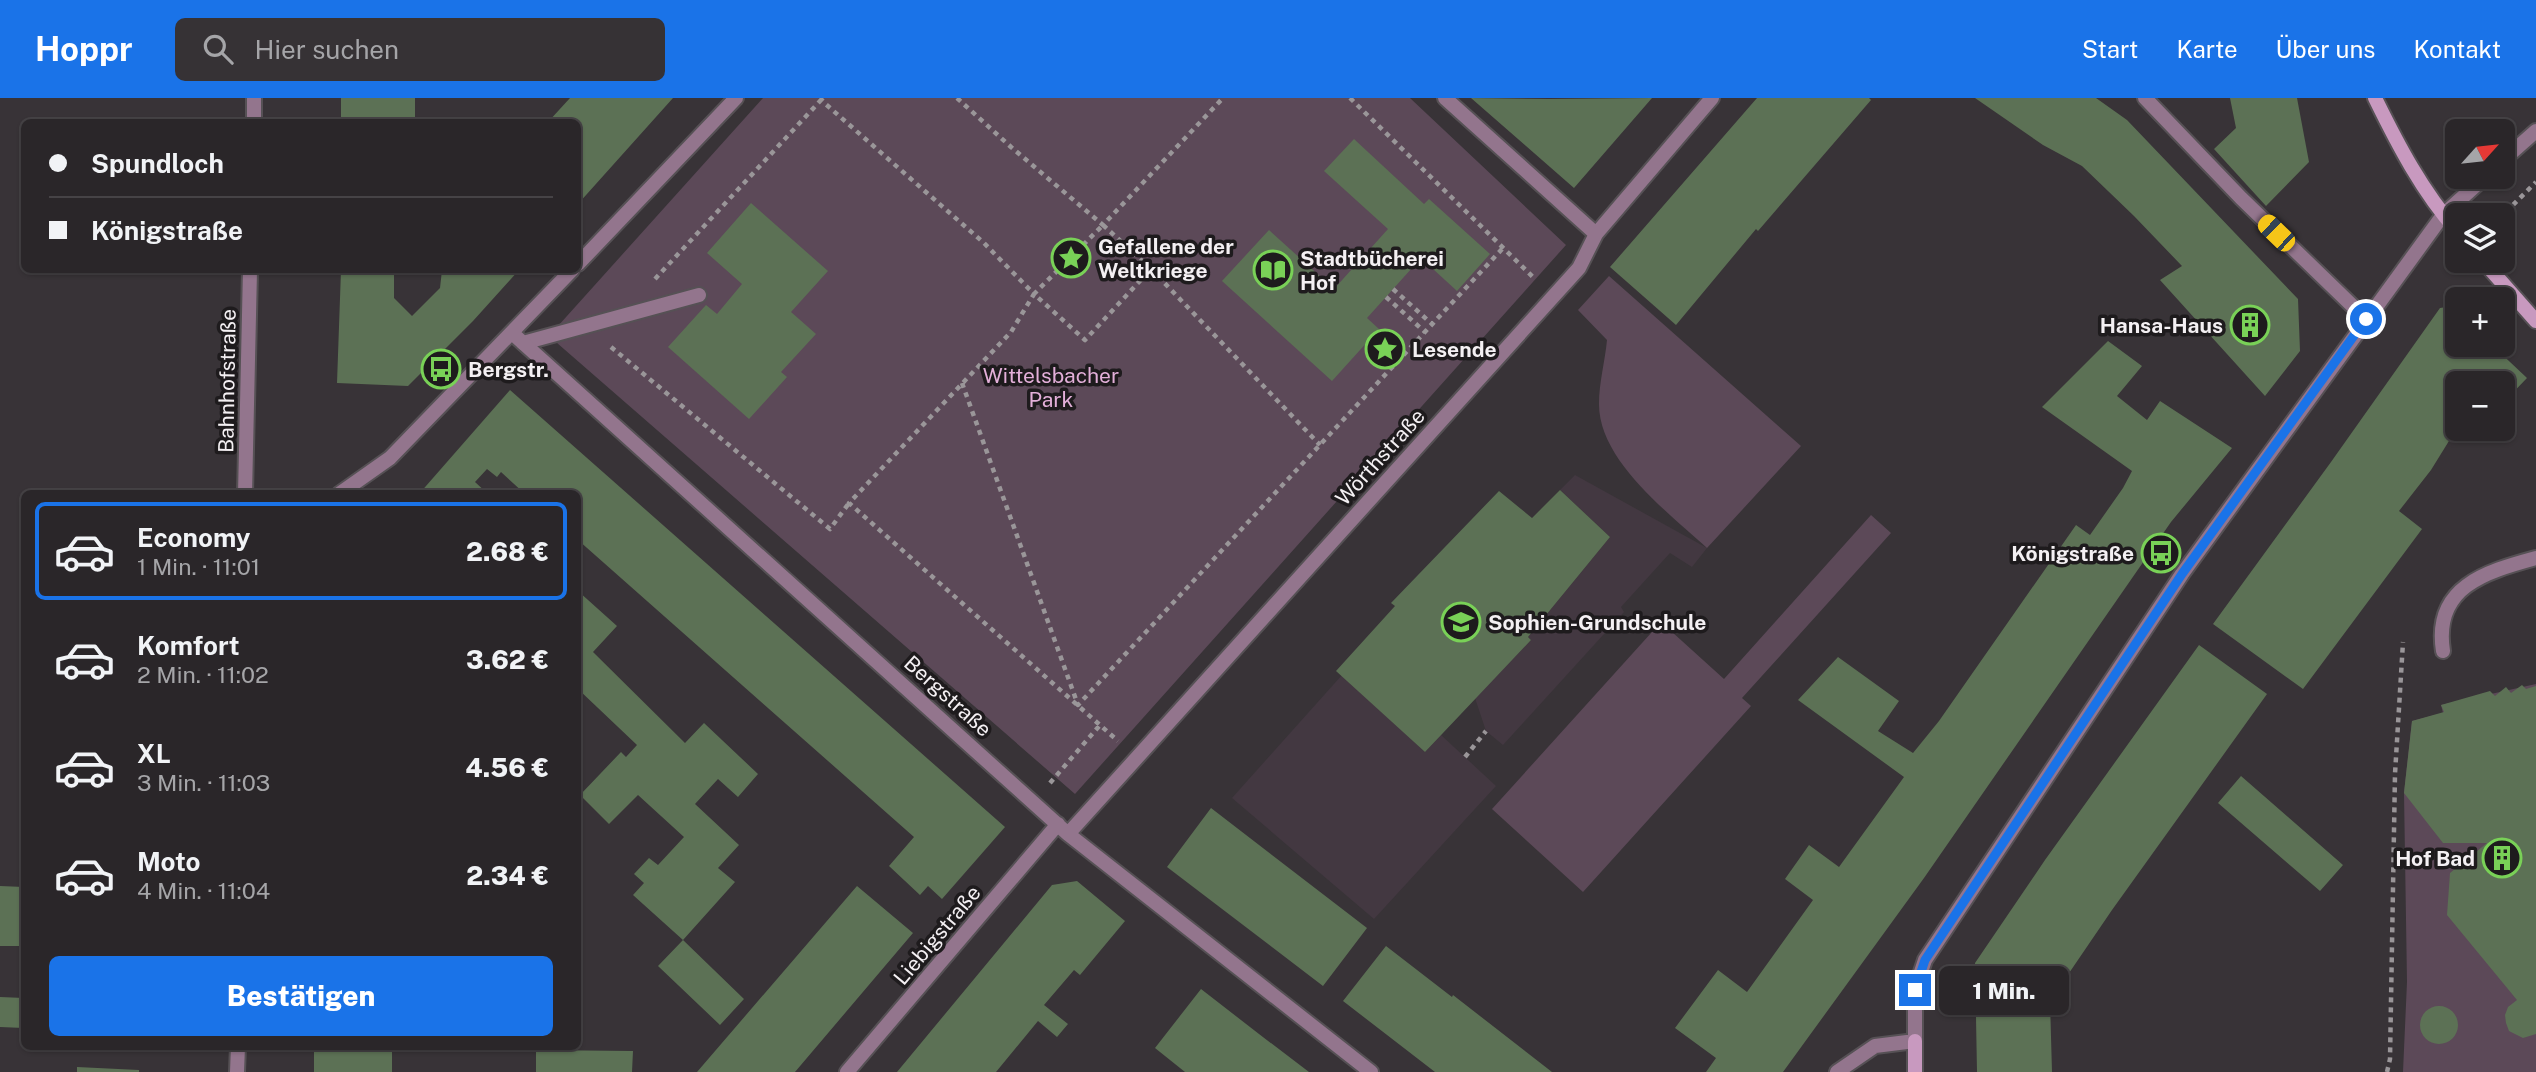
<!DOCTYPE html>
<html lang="de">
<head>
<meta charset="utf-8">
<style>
  body { margin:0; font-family:"Public Sans",sans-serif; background:#363235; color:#f1f3f6; height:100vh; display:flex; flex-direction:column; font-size:26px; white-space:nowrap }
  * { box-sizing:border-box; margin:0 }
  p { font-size:23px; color:#a5a5a8 }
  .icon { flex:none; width:38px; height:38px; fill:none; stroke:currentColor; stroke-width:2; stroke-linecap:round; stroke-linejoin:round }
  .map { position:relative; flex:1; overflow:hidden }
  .details { position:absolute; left:21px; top:392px; width:560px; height:560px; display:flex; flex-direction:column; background:#2a2629; border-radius:10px; box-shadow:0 2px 5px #0004,0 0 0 2px #464346 }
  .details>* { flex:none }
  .hud { position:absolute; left:21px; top:21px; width:560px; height:154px; border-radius:10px; box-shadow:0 2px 5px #0004,0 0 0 2px #464346; display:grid; align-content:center; height:154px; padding:0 28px; background:#2a2629 }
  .needle { width:46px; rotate:63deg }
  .controls { position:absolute; left:2445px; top:21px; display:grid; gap:14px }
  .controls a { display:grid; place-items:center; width:70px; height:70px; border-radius:10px; background:#2a2629; box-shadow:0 2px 5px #0004,0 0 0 2px #464346; font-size:35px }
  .end { position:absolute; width:32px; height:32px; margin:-16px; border:9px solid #1a73e8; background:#fff; box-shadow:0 0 0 4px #fff }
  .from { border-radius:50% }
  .bubble { position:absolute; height:49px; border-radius:10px; background:#2a2629; box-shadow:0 2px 5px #0004,0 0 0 2px #464346; font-size:23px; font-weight:800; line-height:49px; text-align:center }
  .car { position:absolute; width:21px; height:42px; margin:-21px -10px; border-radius:9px; box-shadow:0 0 5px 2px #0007; background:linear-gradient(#f5c518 24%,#345 0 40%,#f5c518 0 76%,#345 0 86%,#f5c518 0) }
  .hud b { display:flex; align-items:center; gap:24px; height:66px; font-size:26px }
  .hud b+b { border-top:2px solid #464346 }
  .hud i { width:18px; height:18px; background:#f1f3f6 }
  ul { padding:12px 0 0; list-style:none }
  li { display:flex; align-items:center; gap:21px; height:98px; margin:0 14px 10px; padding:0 14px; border:4px solid transparent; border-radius:10px }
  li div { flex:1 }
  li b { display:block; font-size:26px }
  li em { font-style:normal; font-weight:800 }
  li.on { border-color:#1a73e8 }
  li>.icon { width:63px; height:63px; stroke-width:1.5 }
  .primary-button { display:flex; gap:14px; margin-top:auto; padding:14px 28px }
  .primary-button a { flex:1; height:80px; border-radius:10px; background:#1a73e8; color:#fff; font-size:28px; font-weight:800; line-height:80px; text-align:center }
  header { display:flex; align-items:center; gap:42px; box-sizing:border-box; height:98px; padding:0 35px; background:#1a73e8; color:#fff }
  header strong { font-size:33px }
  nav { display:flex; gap:38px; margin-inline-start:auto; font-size:24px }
  .search { width:490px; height:63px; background:#363235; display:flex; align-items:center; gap:18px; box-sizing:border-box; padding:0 24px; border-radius:10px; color:#a5a5a8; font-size:26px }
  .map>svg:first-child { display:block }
  .built { fill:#433841 }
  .green { fill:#5c4958 }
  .building { fill:#5c7155 }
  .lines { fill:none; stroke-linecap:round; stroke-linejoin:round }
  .lane-casing { stroke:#565155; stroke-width:18 }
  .street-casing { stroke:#565155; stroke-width:18 }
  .secondary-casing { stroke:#565155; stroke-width:18 }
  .path { stroke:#9a9699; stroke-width:4.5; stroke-dasharray:5 5; stroke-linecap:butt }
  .lane { stroke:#93758d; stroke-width:14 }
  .street { stroke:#93758d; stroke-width:14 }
  .secondary { stroke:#c899bf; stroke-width:14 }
  .route { stroke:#1a73e8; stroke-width:9 }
  .labels { text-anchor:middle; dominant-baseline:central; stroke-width:7; stroke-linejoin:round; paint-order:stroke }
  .poi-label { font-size:21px; font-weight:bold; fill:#f4f0f3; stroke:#1e1b1d; text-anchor:start }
  .park-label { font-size:21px; fill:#e3afd9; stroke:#1e1b1d }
  .street-label { font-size:21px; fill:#f4f0f3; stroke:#1e1b1d }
</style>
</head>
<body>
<header>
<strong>Hoppr</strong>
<div class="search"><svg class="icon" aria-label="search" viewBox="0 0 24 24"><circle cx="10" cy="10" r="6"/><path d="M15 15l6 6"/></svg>Hier suchen</div>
<nav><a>Start</a><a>Karte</a><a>Über uns</a><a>Kontakt</a></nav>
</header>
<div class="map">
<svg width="2536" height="974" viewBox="0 0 2536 974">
  <rect width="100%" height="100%" fill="#383337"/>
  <!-- built -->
  <path class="built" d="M 1575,377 L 1707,450 L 1692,469 L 1670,455 L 1621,509 L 1624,514 L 1503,647 L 1486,633 L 1475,600 L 1531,542 L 1528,539 L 1610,439 L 1560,392 Z
    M 1342,577 L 1425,654 L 1441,637 L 1496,688 L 1374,821 L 1232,700 Z"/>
  <!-- green -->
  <path class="green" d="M 763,0 L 1410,0 L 1566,147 L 1075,696 L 549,238 Z
    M 1609,178 L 1801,348 L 1707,450 C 1669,415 1599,363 1599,306 C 1599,285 1605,263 1607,242 L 1578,212 Z
    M 1871,417 L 1891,435 L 1742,600 L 1751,608 L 1583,794 L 1492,711 L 1661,524 L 1724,581 Z
    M 2536,586 L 2536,974 L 2403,974 L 2407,884 L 2404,695 L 2412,623 L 2443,615 L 2441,607 Z"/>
  <!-- building -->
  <path class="building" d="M 341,0 L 415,0 L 415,24 L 341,24 Z
    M 570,0 L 673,0 L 578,106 L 578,24 L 548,24 Z
    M 1471,0 L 1549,1 L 1652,0 L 1574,90 Z
    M 1757,0 L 1869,0 L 1871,2 L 1758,133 L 1756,131 L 1676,227 L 1610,169 Z
    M 1975,0 L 2096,0 L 2127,22 L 2298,201 L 2300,253 L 2265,298 L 2160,182 L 2182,168 L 2134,118 L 2082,68 L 2043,47 Z
    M 2230,0 L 2297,0 L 2309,64 L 2266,108 L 2214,51 L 2236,30 Z
    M 1354,41 L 1424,106 L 1429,101 L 1490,156 L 1457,193 L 1421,160 L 1367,220 L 1379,231 L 1332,283 L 1222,183 L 1269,132 L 1334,191 L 1388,131 L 1324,73 Z
    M 751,105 L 828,173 L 791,214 L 816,236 L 781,274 L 787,279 L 749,321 L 668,249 L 706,207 L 717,216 L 742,186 L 707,155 Z
    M 341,172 L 394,172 L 394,200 L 412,218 L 440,190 L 442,172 L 519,172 L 473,223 L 408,288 L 337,285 Z
    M 2453,208 L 2457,212 L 2457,247 L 2492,247 L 2527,280 L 2502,306 L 2502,285 L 2457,285 L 2457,330 L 2431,372 L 2399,413 L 2422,431 L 2303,591 L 2213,526 L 2331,364 L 2440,210 Z
    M 2108,243 L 2142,268 L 2117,298 L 2147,322 L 2160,303 L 2232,350 L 2171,424 L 1924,780 L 1783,974 L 1706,974 L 1716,960 L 1675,930 L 1718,872 L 1747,894 L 1813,802 L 1785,781 L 1809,747 L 1839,769 L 1904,679 L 1798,602 L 1838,559 L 1899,603 L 1878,633 L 1913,655 L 1939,623 L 2076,427 L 2090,437 L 2123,390 L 2132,373 L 2042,309 Z
    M 510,292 L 1005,729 L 942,801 L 928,788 L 920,797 L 889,768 L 914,739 L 578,442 L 578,396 L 525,396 L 501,374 L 497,379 L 487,371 L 475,384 L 488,396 L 419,396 Z
    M 1560,392 L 1610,439 L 1528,539 L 1531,542 L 1425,654 L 1336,573 L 1395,508 L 1391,505 L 1499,393 L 1532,420 Z
    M 578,493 L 617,528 L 593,554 L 685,645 L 704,625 L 758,676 L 738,699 L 718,681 L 695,706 L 739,747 L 718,770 L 735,784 L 683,842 L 633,797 L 644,785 L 634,776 L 649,760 L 658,767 L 684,739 L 638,697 L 609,726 L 580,697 L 621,654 L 626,659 L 637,647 L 578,591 Z
    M 2199,547 L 2267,596 L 2112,812 L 2050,903 L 2052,974 L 1977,974 L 1975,865 L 2045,762 Z
    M 2522,587 L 2526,591 L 2536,588 L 2536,936 L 2523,940 L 2509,933 L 2506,925 L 2505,917 L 2508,909 L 2517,902 L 2447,817 L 2450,775 L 2487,745 L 2443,745 L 2404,695 L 2412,623 L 2444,614 L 2441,607 L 2490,593 L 2495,598 L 2506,589 L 2511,595 Z
    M 2241,678 L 2343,767 L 2320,793 L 2218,705 Z
    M 1211,710 L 1367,830 L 1323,888 L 1167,769 Z
    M 1077,783 L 1125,823 L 1080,877 L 1074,872 L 1044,907 L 1068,926 L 1057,939 L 1038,923 L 996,974 L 897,974 L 1052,787 Z
    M 0,788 L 24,789 L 24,848 L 0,848 Z
    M 857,788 L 913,835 L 795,974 L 697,974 Z
    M 683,842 L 744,901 L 720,927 L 658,868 Z
    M 1386,848 L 1452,899 L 1453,897 L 1552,974 L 1435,974 L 1343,903 Z
    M 1201,891 L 1259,936 L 1309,974 L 1185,974 L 1155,950 Z
    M 0,899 L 24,900 L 24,930 L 0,929 Z
    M2420 927a19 19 0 1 1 38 0a19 19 0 1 1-38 0Z
    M 314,948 L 392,948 L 392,974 L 314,974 Z
    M 536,952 L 633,953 L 632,974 L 536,974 Z
    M 77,969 L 139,972 L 139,974 L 77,974 Z"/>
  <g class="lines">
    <defs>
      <path id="lane" d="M 523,245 L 699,197
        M 2443,553 C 2433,489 2485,474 2536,460"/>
      <path id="street" d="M 1445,0 L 1596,136
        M 2145,0 L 2241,100 L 2366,221
        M 254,24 L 254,0
        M 2502,63 L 2536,33
        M 578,166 L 736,0
        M 512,235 L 1068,736 L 1371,974
        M 245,396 L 250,172
        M 339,396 L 390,360 L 572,172
        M 1068,736 L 1579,170 L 1596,136 L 1712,0
        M 237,974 L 238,948
        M 847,974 L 1058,726
        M 1837,974 L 1875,948 L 1915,943 L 1915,892 L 1925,862 L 2182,476 L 2443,117 L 2485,79"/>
      <path id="secondary" d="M 2375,0 C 2398,47 2422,93 2457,133
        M 2483,163 L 2536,223
        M 1915,943 L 1915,974"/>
    </defs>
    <!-- lane casing -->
    <use href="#lane" class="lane-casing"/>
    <!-- street casing -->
    <use href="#street" class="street-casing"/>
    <!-- secondary casing -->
    <use href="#secondary" class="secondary-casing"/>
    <!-- path -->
    <path class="path" d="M 823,0 L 821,2 L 984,145 L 1034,196 L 1011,234 L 849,405 L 1118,643
      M 957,0 L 1011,49 L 1103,127 L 1223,0
      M 1350,0 L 1535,181
      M 2486,115 L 2506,114 L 2536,84
      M 1103,127 L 1151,171 L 1085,242 L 1034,196 Z
      M 1151,171 L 1320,347
      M 655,181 L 821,2
      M 1393,191 L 1432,226
      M 1386,199 L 1425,234
      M 611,249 L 830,431 L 849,405
      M 962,285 L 1078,607 L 1503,150
      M 1465,659 L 1486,633
      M 1050,685 L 1100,627
      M 2387,974 L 2390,961 L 2395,676 L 2403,544"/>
    <!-- lane -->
    <use href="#lane" class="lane"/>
    <!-- street -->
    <use href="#street" class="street"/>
    <!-- secondary -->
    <use href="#secondary" class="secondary"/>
  </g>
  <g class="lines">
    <!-- route -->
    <path class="route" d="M 1915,892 L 1925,862 L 2182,476 L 2366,221"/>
  </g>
  <!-- icons -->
  <defs>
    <symbol id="sight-ring" viewBox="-11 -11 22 22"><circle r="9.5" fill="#1e1b1d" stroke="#79d157" stroke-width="1.5"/><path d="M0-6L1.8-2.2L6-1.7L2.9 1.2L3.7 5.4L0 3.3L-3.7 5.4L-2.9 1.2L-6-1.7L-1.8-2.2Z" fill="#79d157"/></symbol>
    <symbol id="library-ring" viewBox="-11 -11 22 22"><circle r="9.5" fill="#1e1b1d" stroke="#79d157" stroke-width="1.5"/><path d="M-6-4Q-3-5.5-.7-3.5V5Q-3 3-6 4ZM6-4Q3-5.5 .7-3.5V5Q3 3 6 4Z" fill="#79d157"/></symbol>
    <symbol id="building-ring" viewBox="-11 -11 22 22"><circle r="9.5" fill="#1e1b1d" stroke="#79d157" stroke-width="1.5"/><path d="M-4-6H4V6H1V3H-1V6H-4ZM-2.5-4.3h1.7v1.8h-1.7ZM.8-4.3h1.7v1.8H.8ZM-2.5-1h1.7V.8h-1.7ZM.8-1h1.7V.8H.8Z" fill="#79d157"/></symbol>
    <symbol id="bus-ring" viewBox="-11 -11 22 22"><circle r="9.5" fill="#1e1b1d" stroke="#79d157" stroke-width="1.5"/><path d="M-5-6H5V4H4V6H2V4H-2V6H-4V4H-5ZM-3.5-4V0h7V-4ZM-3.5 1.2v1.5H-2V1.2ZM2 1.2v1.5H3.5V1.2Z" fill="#79d157"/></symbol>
    <symbol id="school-ring" viewBox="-11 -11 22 22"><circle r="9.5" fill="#1e1b1d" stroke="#79d157" stroke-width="1.5"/><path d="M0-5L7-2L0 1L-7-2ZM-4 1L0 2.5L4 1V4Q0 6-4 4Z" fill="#79d157"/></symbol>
  </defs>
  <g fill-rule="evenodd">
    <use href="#sight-ring" x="1049" y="138" width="44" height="44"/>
    <use href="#library-ring" x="1251" y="150" width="44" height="44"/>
    <use href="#building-ring" x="2228" y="205" width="44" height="44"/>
    <use href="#sight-ring" x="1363" y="229" width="44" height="44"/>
    <use href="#bus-ring" x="419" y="249" width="44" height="44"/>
    <use href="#bus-ring" x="2139" y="433" width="44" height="44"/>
    <use href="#school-ring" x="1439" y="502" width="44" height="44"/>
    <use href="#building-ring" x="2480" y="738" width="44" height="44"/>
  </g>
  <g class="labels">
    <!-- poi labels -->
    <g class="poi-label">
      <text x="1098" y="148">Gefallene der<tspan x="1098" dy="24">Weltkriege</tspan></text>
      <text x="1300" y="160">Stadtbücherei<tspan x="1300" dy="24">Hof</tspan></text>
      <text x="2223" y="227" text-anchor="end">Hansa-Haus</text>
      <text x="1412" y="251">Lesende</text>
      <text x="468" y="271">Bergstr.</text>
      <text x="2134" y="455" text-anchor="end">Königstraße</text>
      <text x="1488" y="524">Sophien-Grundschule</text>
      <text x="2475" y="760" text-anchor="end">Hof Bad</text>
    </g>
    <!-- park labels -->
    <g class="park-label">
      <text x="1051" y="277">Wittelsbacher<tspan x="1051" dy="24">Park</tspan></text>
    </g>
    <!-- street labels -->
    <g class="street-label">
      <text transform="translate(227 283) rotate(-89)">Bahnhofstraße</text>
      <text transform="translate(1380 359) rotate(-48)">Wörthstraße</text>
      <text transform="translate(948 598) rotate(42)">Bergstraße</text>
      <text transform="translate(937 837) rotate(-50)">Liebigstraße</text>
    </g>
  </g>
</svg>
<div class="controls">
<a><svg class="needle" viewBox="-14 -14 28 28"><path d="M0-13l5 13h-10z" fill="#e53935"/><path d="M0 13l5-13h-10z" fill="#a5a5a8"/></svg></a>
<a><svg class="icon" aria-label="layers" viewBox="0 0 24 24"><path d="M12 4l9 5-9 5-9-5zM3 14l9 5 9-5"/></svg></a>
<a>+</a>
<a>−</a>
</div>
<i class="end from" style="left:2366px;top:221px"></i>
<i class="end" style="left:1915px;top:892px"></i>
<div class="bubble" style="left:1939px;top:868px;width:130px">1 Min.</div>
<i class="car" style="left:2276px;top:135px;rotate:314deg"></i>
<div class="hud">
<b><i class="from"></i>Spundloch</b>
<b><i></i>Königstraße</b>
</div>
<section class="details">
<ul>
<li class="on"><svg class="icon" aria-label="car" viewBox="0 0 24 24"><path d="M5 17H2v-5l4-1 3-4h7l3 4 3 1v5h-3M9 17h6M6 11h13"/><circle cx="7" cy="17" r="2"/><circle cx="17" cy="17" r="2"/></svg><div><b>Economy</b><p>1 Min. · 11:01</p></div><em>2.68 €</em></li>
<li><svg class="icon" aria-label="car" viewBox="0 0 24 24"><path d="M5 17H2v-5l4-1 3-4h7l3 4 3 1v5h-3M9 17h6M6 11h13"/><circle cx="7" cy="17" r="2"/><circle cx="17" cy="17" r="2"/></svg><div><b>Komfort</b><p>2 Min. · 11:02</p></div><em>3.62 €</em></li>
<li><svg class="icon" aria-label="car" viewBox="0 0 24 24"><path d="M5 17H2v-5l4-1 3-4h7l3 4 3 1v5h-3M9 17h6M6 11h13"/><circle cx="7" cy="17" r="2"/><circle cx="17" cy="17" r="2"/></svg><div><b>XL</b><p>3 Min. · 11:03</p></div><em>4.56 €</em></li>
<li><svg class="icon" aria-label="car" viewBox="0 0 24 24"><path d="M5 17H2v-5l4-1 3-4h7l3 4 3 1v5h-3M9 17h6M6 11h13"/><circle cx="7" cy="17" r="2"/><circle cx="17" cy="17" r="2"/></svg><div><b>Moto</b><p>4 Min. · 11:04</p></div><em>2.34 €</em></li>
</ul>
<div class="primary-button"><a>Bestätigen</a></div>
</section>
</div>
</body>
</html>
